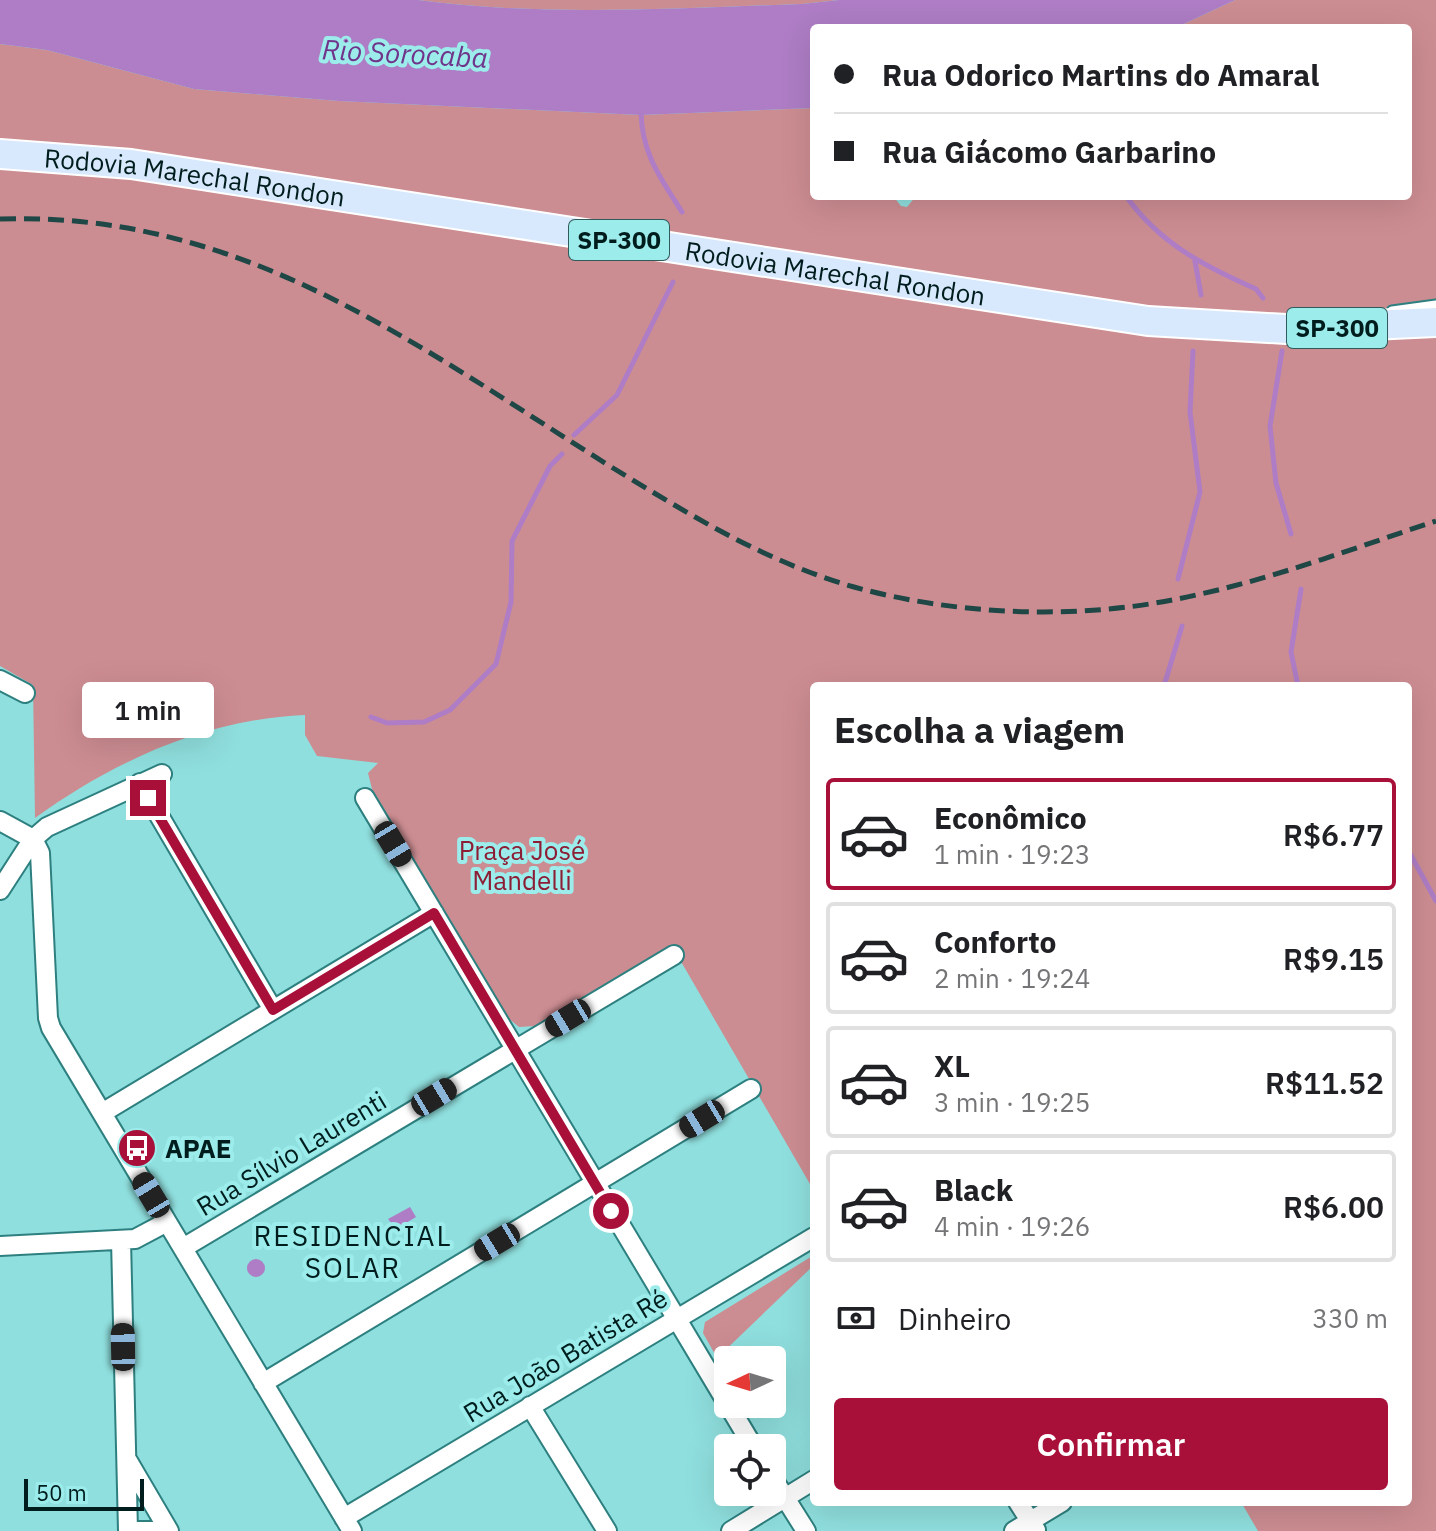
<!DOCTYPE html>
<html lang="pt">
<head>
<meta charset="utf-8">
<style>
  body { margin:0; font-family:"IBM Plex Sans",sans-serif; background:#f2f2f2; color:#202124; height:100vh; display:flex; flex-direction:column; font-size:30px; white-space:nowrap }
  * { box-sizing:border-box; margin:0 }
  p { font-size:26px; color:#757577 }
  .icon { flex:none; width:44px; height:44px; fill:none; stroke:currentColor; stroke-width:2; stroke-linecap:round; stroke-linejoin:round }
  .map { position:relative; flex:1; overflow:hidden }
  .details { position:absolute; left:810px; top:682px; width:602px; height:824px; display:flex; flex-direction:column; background:#fff; border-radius:8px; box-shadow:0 8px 32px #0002 }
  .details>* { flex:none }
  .guide { position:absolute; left:810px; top:24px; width:602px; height:176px; border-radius:8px; box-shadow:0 8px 32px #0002; display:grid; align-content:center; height:176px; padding:0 24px; background:#fff }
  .needle { width:52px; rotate:266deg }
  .controls { position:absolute; left:714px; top:1346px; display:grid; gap:16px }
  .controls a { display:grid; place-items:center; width:72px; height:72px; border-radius:8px; background:#fff; box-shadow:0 8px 32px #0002; font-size:40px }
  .scale { position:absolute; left:24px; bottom:20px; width:120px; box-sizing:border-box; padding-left:8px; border:4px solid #001d1d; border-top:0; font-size:22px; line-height:28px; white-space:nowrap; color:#001d1d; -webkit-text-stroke:6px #9ceceb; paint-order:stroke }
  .end { position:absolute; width:36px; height:36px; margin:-18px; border:10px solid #a8103a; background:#fff; box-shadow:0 0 0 4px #fff }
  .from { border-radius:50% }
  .bubble { position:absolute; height:56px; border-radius:8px; background:#fff; box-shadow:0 8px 32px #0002; font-size:26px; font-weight:600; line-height:56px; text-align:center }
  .car { position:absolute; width:24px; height:48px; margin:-24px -12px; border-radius:10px; box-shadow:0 0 6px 2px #0007; background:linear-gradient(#222 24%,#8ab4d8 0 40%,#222 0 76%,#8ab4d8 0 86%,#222 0) }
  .guide b { display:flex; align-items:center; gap:28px; height:76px; font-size:30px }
  .guide b+b { border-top:2px solid #e0e0e0 }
  .guide i { width:20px; height:20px; background:#202124 }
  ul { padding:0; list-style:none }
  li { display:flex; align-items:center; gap:24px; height:112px; margin:0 16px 12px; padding:0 8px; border:4px solid #e0e0e0; border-radius:8px }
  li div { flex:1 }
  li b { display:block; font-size:30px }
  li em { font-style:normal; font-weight:600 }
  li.current { border-color:#a8103a }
  li>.icon { width:72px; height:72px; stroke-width:1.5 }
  h2 { padding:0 24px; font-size:36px; line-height:96px }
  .pay { display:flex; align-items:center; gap:20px; height:88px; padding:0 24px; font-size:30px }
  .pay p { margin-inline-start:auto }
  .action { display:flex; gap:16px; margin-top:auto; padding:16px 24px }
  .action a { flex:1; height:92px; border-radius:8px; background:#a8103a; color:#fff; font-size:32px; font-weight:600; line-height:92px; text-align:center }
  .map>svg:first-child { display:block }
  .green { fill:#cc8d92 }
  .water { fill:#ae7dc5 }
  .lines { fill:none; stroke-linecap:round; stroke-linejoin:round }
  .stream { stroke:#ae7dc5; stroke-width:5 }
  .service-casing { stroke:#2d807f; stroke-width:13 }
  .minor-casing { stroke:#2d807f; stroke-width:22 }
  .primary-casing { stroke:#fff; stroke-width:32 }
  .service { stroke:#fff; stroke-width:9 }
  .minor { stroke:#fff; stroke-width:18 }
  .primary { stroke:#d9e9fd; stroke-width:28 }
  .rail { stroke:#1f4746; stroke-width:5; stroke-dasharray:16 8; stroke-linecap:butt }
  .route { stroke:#a8103a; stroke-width:10 }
  .labels { text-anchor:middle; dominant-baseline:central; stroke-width:8; stroke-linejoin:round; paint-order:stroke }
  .shield { fill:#9ceceb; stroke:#2f5b5b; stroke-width:2 }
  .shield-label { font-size:24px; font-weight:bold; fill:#001d1d }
  .street-label { font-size:26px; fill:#001d1d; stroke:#9ceceb }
  .park-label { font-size:26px; fill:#8c1d34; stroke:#9ceceb }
  .poi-label { font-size:26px; font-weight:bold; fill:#001d1d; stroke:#9ceceb; text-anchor:start }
  .water-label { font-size:28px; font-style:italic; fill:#70348a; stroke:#9ceceb }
  .neighbourhood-label { font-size:28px; letter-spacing:2px; fill:#001d1d; stroke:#9ceceb }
</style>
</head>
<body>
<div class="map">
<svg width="1436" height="1531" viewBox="0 0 1436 1531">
  <rect width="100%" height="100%" fill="#8fdfde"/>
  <!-- green -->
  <path class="green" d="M 418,0 L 839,0 L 802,4 C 674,8 545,17 418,0 Z
    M 1235,0 L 1436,0 L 1436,1531 L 1258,1531 L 1241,1502 L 1408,1502 L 1408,686 L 814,686 L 814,1191 L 672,946 L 536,1026 L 519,1027 L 508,1018 L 372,789 L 368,773 L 378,763 L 317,756 L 305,735 L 305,715 C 206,719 114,761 35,818 L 33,685 L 0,666 L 0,44 L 47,50 L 194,89 L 339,101 L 641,115 L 814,108 L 814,196 L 893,196 L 901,206 L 907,207 L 916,196 L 1408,196 L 1408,28 L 1175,28 Z
    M 814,1255 L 814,1265 L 717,1358 L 703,1333 L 705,1322 Z"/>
  <!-- water -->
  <path class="water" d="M 0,0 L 418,0 C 545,17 674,8 802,4 L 839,0 L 1235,0 L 1175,28 L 814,28 L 814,108 L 641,115 L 339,101 L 194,89 L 47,50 L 0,44 Z
    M 410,1207 L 416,1217 L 396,1229 L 388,1219 Z
    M247 1268a9 9 0 1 1 18 0a9 9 0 1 1-18 0Z"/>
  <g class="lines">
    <!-- stream -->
    <path class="stream" d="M 641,112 C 642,154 660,177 682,212
      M 1126,196 C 1159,243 1204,266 1256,289 L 1263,298
      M 1195,261 L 1201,295
      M 1282,351 L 1270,426 L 1276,483 L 1291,534
      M 574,435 L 617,395 L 673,282
      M 1178,579 L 1200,492 L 1190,412 L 1193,351
      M 1164,686 L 1182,626
      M 1298,686 L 1291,652 L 1301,589
      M 371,717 L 387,723 L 424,722 L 450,710 L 496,664 L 511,602 L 512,541 L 550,466 L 562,454
      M 1408,850 L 1436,901"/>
    <defs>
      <path id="service" d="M 1392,311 L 1436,305"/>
      <path id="minor" d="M 0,680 L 25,693
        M 140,783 L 273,1010
        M 365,798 L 754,1448
        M 0,821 L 33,839 L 40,853 L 48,1018 L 51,1028 L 352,1531
        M 0,890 L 33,839 L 47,827 L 162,774
        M 102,1113 L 434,913
        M 121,1240 L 128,1531
        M 0,1246 L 135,1239 L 167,1222
        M 183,1248 L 674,955
        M 263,1383 L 751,1089
        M 530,1406 L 607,1531
        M 128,1461 L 169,1531
        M 772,1477 L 806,1531
        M 1018,1502 L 1036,1530
        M 344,1518 L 814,1237
        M 132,1531 L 167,1531
        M 731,1531 L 814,1480
        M 1014,1531 L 1062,1502"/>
      <g id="primary">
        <path id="s1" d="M 0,154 L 131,164 L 1148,321 L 1286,329 L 1436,322"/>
      </g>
    </defs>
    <!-- service casing -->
    <use href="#service" class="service-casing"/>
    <!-- minor casing -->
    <use href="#minor" class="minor-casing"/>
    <!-- primary casing -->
    <use href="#primary" class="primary-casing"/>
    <!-- service -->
    <use href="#service" class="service"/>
    <!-- minor -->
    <use href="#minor" class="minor"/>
    <!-- primary -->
    <use href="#primary" class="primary"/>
    <!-- rail -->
    <path class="rail" d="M 0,219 C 243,211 417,346 613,468 C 690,515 766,562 854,587 C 955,615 1075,620 1177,599 C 1265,582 1351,549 1436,521"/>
  </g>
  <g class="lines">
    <!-- route -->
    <path class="route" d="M 148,798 L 273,1010 L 434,913 L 611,1211"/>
  </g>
  <!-- icons -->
  <defs>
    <symbol id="bus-disc" viewBox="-11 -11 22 22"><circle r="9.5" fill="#a8103a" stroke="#9ceceb"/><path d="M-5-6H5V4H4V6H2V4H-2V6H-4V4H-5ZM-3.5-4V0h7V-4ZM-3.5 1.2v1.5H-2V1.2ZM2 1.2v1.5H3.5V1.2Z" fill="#fff"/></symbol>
  </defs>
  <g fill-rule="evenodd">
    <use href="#bus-disc" x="115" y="1126" width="44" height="44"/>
  </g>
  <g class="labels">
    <!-- shield labels -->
    <g class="shield">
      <rect x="569" y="220" width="100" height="40" rx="6"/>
      <rect x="1287" y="308" width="100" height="40" rx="6"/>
    </g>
    <g class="shield-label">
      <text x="619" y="240">SP-300</text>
      <text x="1337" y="328">SP-300</text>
    </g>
    <!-- street labels -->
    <g class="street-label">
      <text stroke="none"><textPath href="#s1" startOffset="196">Rodovia Marechal Rondon</textPath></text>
      <text stroke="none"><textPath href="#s1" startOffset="844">Rodovia Marechal Rondon</textPath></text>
      <text transform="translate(291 1153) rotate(-31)">Rua Sílvio Laurenti</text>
      <text transform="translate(565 1355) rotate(-31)">Rua João Batista Ré</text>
    </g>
    <!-- park labels -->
    <g class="park-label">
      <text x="522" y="850">Praça José<tspan x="522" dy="30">Mandelli</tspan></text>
    </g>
    <!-- poi labels -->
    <g class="poi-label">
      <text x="165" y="1148">APAE</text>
    </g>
    <!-- water labels -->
    <g class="water-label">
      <text transform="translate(405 53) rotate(3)">Rio Sorocaba</text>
    </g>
    <!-- neighbourhood labels -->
    <g class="neighbourhood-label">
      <text x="353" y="1235">RESIDENCIAL<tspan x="353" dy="32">SOLAR</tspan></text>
    </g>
  </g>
</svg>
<div class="controls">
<a><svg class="needle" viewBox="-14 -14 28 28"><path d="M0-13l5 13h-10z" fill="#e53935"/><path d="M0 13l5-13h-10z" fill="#757577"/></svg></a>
<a><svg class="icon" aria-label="locate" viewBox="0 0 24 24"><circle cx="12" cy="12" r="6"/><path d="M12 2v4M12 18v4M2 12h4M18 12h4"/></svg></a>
</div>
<div class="scale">50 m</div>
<i class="end from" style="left:611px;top:1211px"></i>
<i class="end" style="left:148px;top:798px"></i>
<div class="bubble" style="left:82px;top:682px;width:132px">1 min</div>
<i class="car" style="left:393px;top:844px;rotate:149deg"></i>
<i class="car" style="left:568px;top:1018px;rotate:239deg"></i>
<i class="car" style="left:434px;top:1097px;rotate:59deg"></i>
<i class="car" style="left:702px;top:1119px;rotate:239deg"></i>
<i class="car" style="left:151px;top:1195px;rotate:329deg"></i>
<i class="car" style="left:497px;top:1242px;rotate:239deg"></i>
<i class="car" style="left:123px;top:1347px;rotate:359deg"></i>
<div class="guide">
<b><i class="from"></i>Rua Odorico Martins do Amaral</b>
<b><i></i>Rua Giácomo Garbarino</b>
</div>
<section class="details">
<h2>Escolha a viagem</h2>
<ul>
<li class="current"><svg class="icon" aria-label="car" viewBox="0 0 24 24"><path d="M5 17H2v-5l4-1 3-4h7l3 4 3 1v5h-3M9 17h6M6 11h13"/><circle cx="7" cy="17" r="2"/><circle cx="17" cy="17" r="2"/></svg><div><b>Econômico</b><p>1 min · 19:23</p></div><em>R$6.77</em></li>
<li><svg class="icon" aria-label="car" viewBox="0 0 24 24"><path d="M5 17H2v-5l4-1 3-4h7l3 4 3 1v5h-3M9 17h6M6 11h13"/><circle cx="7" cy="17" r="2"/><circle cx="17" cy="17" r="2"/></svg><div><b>Conforto</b><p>2 min · 19:24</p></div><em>R$9.15</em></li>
<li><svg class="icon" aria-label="car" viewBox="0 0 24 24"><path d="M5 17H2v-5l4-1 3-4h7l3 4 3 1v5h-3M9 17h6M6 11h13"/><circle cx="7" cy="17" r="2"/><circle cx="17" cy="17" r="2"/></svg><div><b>XL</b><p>3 min · 19:25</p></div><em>R$11.52</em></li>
<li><svg class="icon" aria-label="car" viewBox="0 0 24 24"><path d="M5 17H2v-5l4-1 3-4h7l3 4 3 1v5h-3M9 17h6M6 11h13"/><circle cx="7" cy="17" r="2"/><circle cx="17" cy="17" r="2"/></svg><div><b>Black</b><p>4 min · 19:26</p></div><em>R$6.00</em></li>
</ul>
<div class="pay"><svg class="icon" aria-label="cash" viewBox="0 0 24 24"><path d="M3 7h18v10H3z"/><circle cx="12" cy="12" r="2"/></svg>Dinheiro<p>330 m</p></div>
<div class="action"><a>Confirmar</a></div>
</section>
</div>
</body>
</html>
